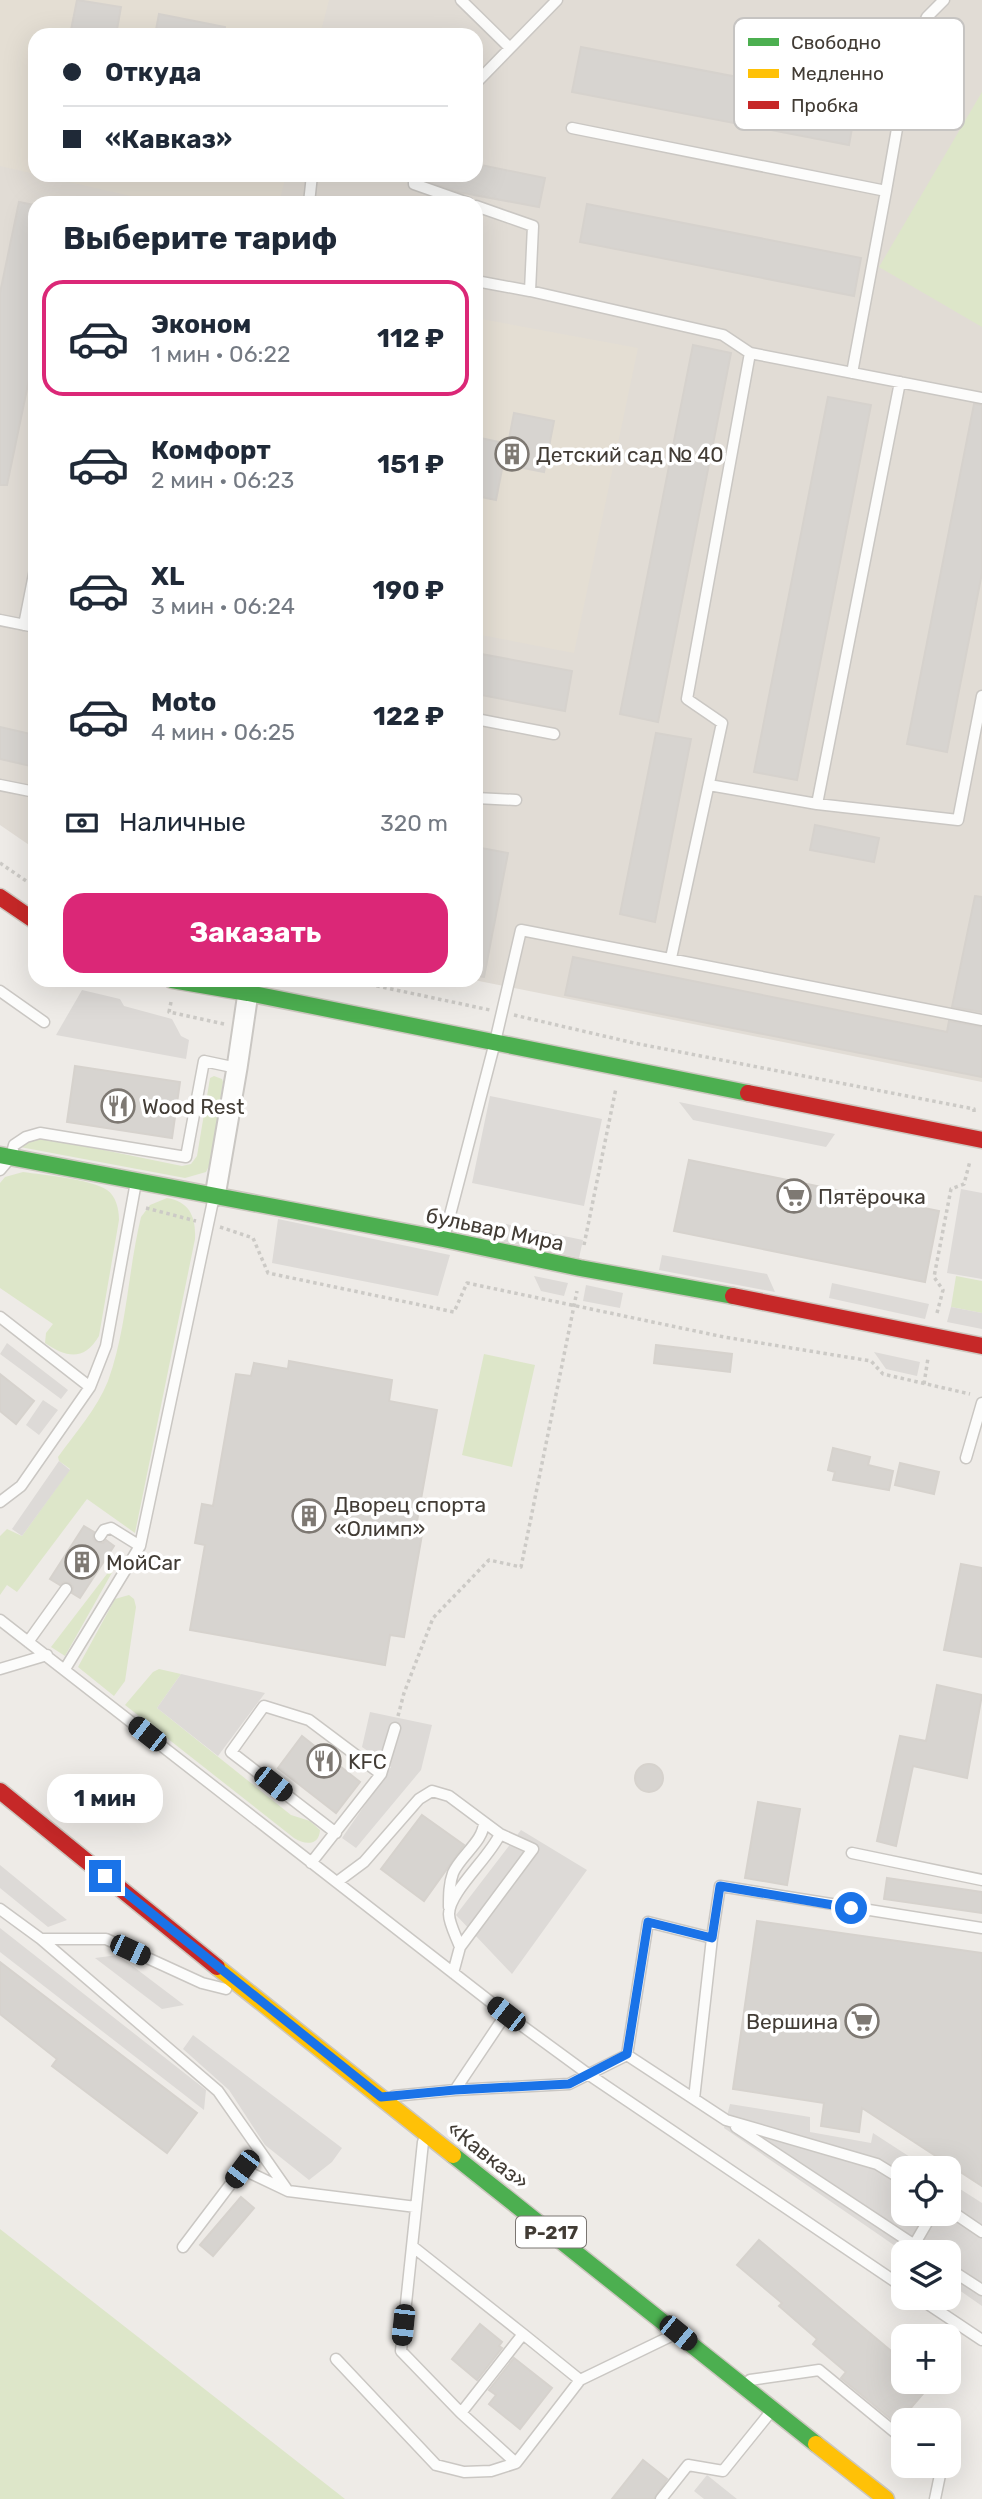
<!DOCTYPE html>
<html lang="ru">
<head>
<meta charset="utf-8">
<style>
  body { margin:0; font-family:Rubik,sans-serif; background:#f2f2f3; color:#1f2937; height:100vh; display:flex; flex-direction:column; font-size:26px; white-space:nowrap }
  * { box-sizing:border-box; margin:0 }
  p { font-size:23px; color:#747a83 }
  .icon { flex:none; width:38px; height:38px; fill:none; stroke:currentColor; stroke-width:2; stroke-linecap:round; stroke-linejoin:round }
  .map { position:relative; flex:1; overflow:hidden }
  .details { position:absolute; left:28px; top:196px; width:455px; height:791px; display:flex; flex-direction:column; background:#fff; border-radius:21px; box-shadow:0 7px 28px #0002 }
  .details>* { flex:none }
  .top-card { position:absolute; left:28px; top:28px; width:455px; height:154px; border-radius:21px; box-shadow:0 7px 28px #0002; display:grid; align-content:center; height:154px; padding:0 35px; background:#fff }
  .tools { position:absolute; left:891px; top:2156px; display:grid; gap:14px }
  .tools a { display:grid; place-items:center; width:70px; height:70px; border-radius:14px; background:#fff; box-shadow:0 7px 28px #0002; font-size:35px }
  .end { position:absolute; width:32px; height:32px; margin:-16px; border:9px solid #1a73e8; background:#fff; box-shadow:0 0 0 4px #fff }
  .from { border-radius:50% }
  .bubble { position:absolute; height:49px; border-radius:21px; background:#fff; box-shadow:0 7px 28px #0002; font-size:23px; font-weight:700; line-height:49px; text-align:center }
  .car { position:absolute; width:21px; height:42px; margin:-21px -10px; border-radius:9px; box-shadow:0 0 5px 2px #0007; background:linear-gradient(#222 24%,#8ab4d8 0 40%,#222 0 76%,#8ab4d8 0 86%,#222 0) }
  .top-card b { display:flex; align-items:center; gap:24px; height:66px; font-size:26px }
  .top-card b+b { border-top:2px solid #e0e1e3 }
  .top-card i { width:18px; height:18px; background:#1f2937 }
  ul { padding:0; list-style:none }
  li { display:flex; align-items:center; gap:21px; height:116px; margin:0 14px 10px; padding:0 21px; border:4px solid transparent; border-radius:21px }
  li div { flex:1 }
  li b { display:block; font-size:26px }
  li em { font-style:normal; font-weight:700 }
  li.on { border-color:#db2777 }
  li>.icon { width:63px; height:63px; stroke-width:1.5 }
  h2 { padding:0 35px; font-size:32px; line-height:84px }
  .pay { display:flex; align-items:center; gap:18px; height:77px; padding:0 35px; font-size:26px }
  .pay p { margin-inline-start:auto }
  .action { display:flex; gap:14px; margin-top:auto; padding:14px 35px }
  .action a { flex:1; height:80px; border-radius:21px; background:#db2777; color:#fff; font-size:28px; font-weight:700; line-height:80px; text-align:center }
  .map>svg:first-child { display:block }
  .residential { fill:#e1dcd5; fill-rule:evenodd }
  .education { fill:#e4ded3 }
  .green { fill:#dde6c9 }
  .parking { fill:#dddad7 }
  .building { fill:#d7d4d0; stroke:#d6d2cd; stroke-width:2 }
  .lines { fill:none; stroke-linecap:round; stroke-linejoin:round }
  .lane-casing { stroke:#cac7c3; stroke-width:13 }
  .street-casing { stroke:#cac7c3; stroke-width:23 }
  .fast-casing { stroke:#ccc7bf; stroke-width:19 }
  .slow-casing { stroke:#ccc7bf; stroke-width:19 }
  .jam-casing { stroke:#ccc7bf; stroke-width:19 }
  .path { stroke:#cccac6; stroke-width:3.5; stroke-dasharray:3.5 3.5; stroke-linecap:butt }
  .lane { stroke:#fcfcfb; stroke-width:10 }
  .street { stroke:#fcfcfb; stroke-width:19 }
  .fast { stroke:#4caf50; stroke-width:16 }
  .slow { stroke:#ffc107; stroke-width:16 }
  .jam { stroke:#c62828; stroke-width:16 }
  .route { stroke:#1a73e8; stroke-width:9 }
  .labels { text-anchor:middle; dominant-baseline:central; stroke-width:7; stroke-linejoin:round; paint-order:stroke }
  .shield { fill:#fff; stroke:#7b7672; stroke-width:2 }
  .shield-label { font-size:19px; font-weight:bold; fill:#423c35 }
  .poi-label { font-size:21px; fill:#423c35; stroke:#fff; text-anchor:start }
  .street-label { font-size:21px; fill:#423c35; stroke:#fff }
  .key { fill:#fff; stroke:#c6c4c2; stroke-width:2 }
  .key-label { font-size:19px; fill:#423c35 }
</style>
</head>
<body>
<div class="map">
<svg width="982" height="2499" viewBox="0 0 982 2499">
  <rect width="100%" height="100%" fill="#eeebe7"/>
  <!-- residential -->
  <path class="residential" d="M 0,0 L 982,0 L 982,1082 L 474,980 L 476,203 L 35,203 L 35,849 L 0,825 ZM 35,35 L 476,35 L 476,175 L 35,175 Z"/>
  <!-- education -->
  <path class="education" d="M 0,0 L 329,0 L 320,35 L 35,35 L 35,174 L 0,166 Z
    M 38,175 L 286,175 L 279,203 L 162,203 Z
    M 476,318 L 638,348 L 574,653 L 476,634 Z"/>
  <!-- green -->
  <path class="green" d="M 982,92 L 982,327 L 879,267 Z
    M 214,1076 L 222,1079 L 223,1082 L 210,1164 L 206,1172 L 185,1178 L 20,1147 L 40,1137 L 182,1166 L 191,1164 L 197,1156 L 210,1078 Z
    M 23,1172 C 43,1175 91,1179 107,1190 C 116,1196 119,1209 119,1220 L 99,1336 C 84,1361 67,1358 45,1343 L 46,1333 L 53,1324 L 0,1288 L 0,1183 L 5,1177 Z
    M 167,1198 C 190,1202 196,1217 195,1239 L 135,1533 L 87,1499 L 17,1592 L 7,1585 L 0,1595 L 0,1536 L 7,1529 L 22,1536 L 70,1469 L 59,1461 L 58,1457 C 75,1433 97,1409 108,1381 C 127,1329 128,1270 141,1217 L 150,1205 Z
    M 956,1276 L 982,1281 L 982,1313 L 951,1307 Z
    M 484,1354 L 535,1365 L 512,1467 L 462,1455 Z
    M 123,1553 L 65,1656 L 51,1647 Z
    M 129,1595 L 134,1599 L 136,1607 L 125,1681 L 114,1696 L 78,1667 L 115,1599 Z
    M 159,1669 L 181,1674 L 157,1708 L 291,1815 L 310,1821 L 320,1830 C 319,1846 305,1845 294,1838 L 125,1705 L 153,1672 Z
    M 0,2229 L 345,2499 L 0,2499 Z"/>
  <!-- parking -->
  <path class="parking" d="M 82,990 L 120,999 L 124,1006 L 172,1019 L 181,1036 L 189,1040 L 186,1059 L 56,1035 Z
    M 490,1096 L 602,1119 L 584,1206 L 472,1183 Z
    M 679,1102 L 835,1134 L 826,1147 L 693,1120 Z
    M 961,1189 L 982,1193 L 982,1279 L 947,1273 Z
    M 278,1219 L 450,1255 L 438,1296 L 272,1263 Z
    M 506,1224 L 583,1240 L 579,1258 L 501,1241 Z
    M 662,1255 L 767,1274 L 775,1292 L 659,1270 Z
    M 534,1276 L 568,1283 L 564,1296 L 541,1291 Z
    M 832,1283 L 929,1304 L 925,1319 L 829,1298 Z
    M 586,1285 L 623,1293 L 620,1308 L 583,1301 Z
    M 951,1307 L 982,1313 L 982,1329 L 947,1322 Z
    M 7,1343 L 68,1390 L 61,1399 L 0,1354 Z
    M 874,1352 L 920,1362 L 917,1376 L 886,1369 Z
    M 43,1400 L 58,1410 L 39,1435 L 26,1425 Z
    M 59,1461 L 70,1470 L 22,1536 L 12,1529 Z
    M 181,1674 L 265,1693 L 218,1756 L 157,1708 Z
    M 370,1712 L 432,1725 L 421,1770 L 356,1848 L 342,1838 L 391,1767 L 362,1747 Z
    M 521,1830 L 587,1870 L 512,1974 L 456,1915 Z
    M 0,1865 L 67,1920 L 48,1927 L 0,1888 Z
    M 0,1928 L 206,2090 L 204,2110 L 0,1952 Z
    M 118,1955 L 184,2005 L 162,2009 L 95,1958 Z
    M 193,2035 L 342,2148 L 332,2162 L 309,2180 L 265,2145 L 229,2090 L 183,2049 Z
    M 730,2104 L 810,2117 L 810,2132 L 871,2143 L 873,2133 L 927,2168 L 903,2168 L 903,2214 L 948,2214 L 949,2182 L 982,2203 L 982,2306 L 949,2283 L 948,2252 L 904,2252 L 724,2128 Z
    M 707,2475 L 737,2499 L 704,2499 L 694,2491 Z"/>
  <!-- building -->
  <path class="building" d="M 77,0 L 121,7 L 116,35 L 70,35 Z
    M 159,14 L 225,27 L 224,35 L 155,35 Z
    M 581,47 L 857,100 L 849,145 L 572,92 Z
    M 476,164 L 545,178 L 539,207 L 458,192 L 421,179 L 421,175 L 476,175 Z
    M 19,202 L 35,205 L 35,351 L 7,485 L 0,485 L 0,293 Z
    M 587,204 L 861,258 L 854,296 L 580,242 Z
    M 693,345 L 731,353 L 658,722 L 620,714 Z
    M 828,397 L 871,405 L 797,780 L 754,772 Z
    M 974,404 L 982,405 L 982,573 L 947,752 L 907,744 Z
    M 514,413 L 554,421 L 544,472 L 503,464 L 496,500 L 476,496 L 476,437 L 508,444 Z
    M 476,653 L 572,671 L 565,711 L 476,694 Z
    M 0,727 L 35,735 L 35,767 L 0,759 Z
    M 656,733 L 691,739 L 655,922 L 620,914 Z
    M 815,825 L 879,838 L 874,862 L 810,850 Z
    M 476,847 L 508,853 L 484,977 L 476,976 Z
    M 975,896 L 982,897 L 982,1012 L 952,1007 Z
    M 573,957 L 947,1032 L 949,1021 L 982,1027 L 982,1077 L 565,995 Z
    M 75,1066 L 180,1082 L 172,1138 L 67,1122 Z
    M 689,1160 L 939,1211 L 925,1282 L 674,1231 Z
    M 656,1345 L 732,1354 L 730,1372 L 654,1363 Z
    M 289,1361 L 392,1380 L 389,1401 L 437,1410 L 416,1527 L 423,1529 L 404,1637 L 390,1635 L 385,1665 L 190,1630 L 205,1545 L 195,1543 L 202,1504 L 213,1506 L 236,1374 L 251,1376 L 254,1363 L 288,1369 Z
    M 0,1374 L 34,1401 L 16,1424 L 0,1411 Z
    M 833,1448 L 870,1457 L 868,1465 L 893,1471 L 889,1490 L 833,1480 L 835,1472 L 828,1470 Z
    M 900,1463 L 939,1472 L 934,1494 L 895,1485 Z
    M 84,1526 L 94,1532 L 93,1539 L 96,1542 L 103,1543 L 106,1540 L 114,1546 L 80,1598 L 72,1593 L 73,1587 L 70,1583 L 64,1582 L 60,1585 L 50,1579 Z
    M 961,1564 L 982,1568 L 982,1657 L 944,1650 Z
    M 937,1685 L 982,1695 L 967,1778 L 913,1766 L 896,1846 L 877,1841 L 900,1736 L 926,1741 Z
    M 302,1736 L 360,1782 L 336,1813 L 278,1768 Z
    M635 1778a14 14 0 1 1 28 0a14 14 0 1 1-28 0Z
    M 758,1802 L 800,1809 L 787,1885 L 745,1878 Z
    M 422,1815 L 464,1845 L 424,1901 L 381,1869 Z
    M 887,1878 L 982,1892 L 982,1913 L 884,1899 Z
    M 757,1921 L 982,1953 L 982,2186 L 862,2108 L 859,2132 L 821,2126 L 824,2103 L 733,2089 Z
    M 0,1962 L 197,2113 L 167,2153 L 52,2066 L 57,2059 L 0,2014 Z
    M 241,2197 L 254,2208 L 213,2256 L 200,2245 Z
    M 759,2240 L 903,2361 L 903,2382 L 933,2382 L 897,2424 L 841,2378 L 846,2372 L 813,2344 L 817,2339 L 779,2306 L 782,2303 L 737,2265 Z
    M 480,2324 L 502,2342 L 499,2346 L 502,2348 L 477,2380 L 452,2359 Z
    M 514,2358 L 552,2388 L 520,2429 L 489,2404 L 496,2395 L 489,2390 Z
    M 643,2460 L 667,2479 L 654,2499 L 612,2499 Z"/>
  <g class="lines">
    <defs>
      <path id="lane" d="M 461,0 L 510,48
        M 476,83 L 557,0
        M 572,128 L 886,191 L 852,373
        M 414,175 L 414,184 L 468,203
        M 886,191 L 910,55 L 927,17 L 944,0
        M 309,203 L 312,175
        M 476,206 L 533,226 L 530,291
        M 476,281 L 530,291 L 723,335 L 750,353
        M 0,620 L 35,627
        M 24,625 L 35,569
        M 476,719 L 554,734
        M 0,785 L 35,792
        M 709,785 L 817,804 L 900,382
        M 476,798 L 516,800
        M 817,804 L 958,820 L 982,696
        M 671,958 L 722,723 L 687,699 L 750,353 L 982,398
        M 0,991 L 44,1022
        M 0,1170 L 11,1157 L 14,1145 L 26,1137 L 40,1133 L 186,1157 L 204,1061 L 237,1068
        M 444,1238 L 495,1042 L 521,930 L 982,1020
        M 0,1317 L 90,1387
        M 966,1458 L 982,1403
        M 0,1502 L 21,1486 L 90,1387 L 106,1346 L 136,1182
        M 100,1536 L 104,1530 L 111,1528 L 140,1546
        M 0,1620 L 506,2014 L 588,2074 L 903,2287
        M 28,1642 L 66,1589
        M 0,1669 L 47,1655
        M 65,1669 L 140,1546 L 214,1196
        M 336,1833 L 231,1752 L 264,1706 L 309,1720 L 381,1774 L 395,1728
        M 852,1853 L 982,1880
        M 311,1863 L 381,1774
        M 337,1882 L 364,1862 L 419,1799 L 432,1791 L 449,1796 L 500,1834 L 533,1849 L 460,1947 L 453,1973
        M 449,1907 C 449,1895 449,1884 453,1873 C 460,1856 484,1841 484,1822
        M 0,1909 L 41,1939 L 218,2091 L 288,2191
        M 41,1939 L 106,1939 L 202,1983 L 226,1989
        M 460,1947 C 457,1938 449,1924 449,1914 C 449,1892 490,1857 500,1834
        M 627,2055 L 726,2120 L 877,2164 L 903,2180
        M 455,2090 L 506,2014
        M 394,2096 L 455,2090 L 569,2084 L 627,2055 L 648,1922 L 712,1938 L 720,1886 L 982,1928
        M 694,2099 L 712,1938
        M 736,2127 L 925,2252
        M 423,2142 L 401,2351 L 461,2413 L 523,2334 L 580,2380 L 669,2337
        M 948,2209 L 982,2232
        M 914,2245 L 932,2214
        M 412,2246 L 523,2334
        M 183,2247 L 242,2169 L 288,2191 L 416,2207
        M 948,2268 L 982,2290
        M 919,2298 L 982,2340
        M 336,2359 L 436,2465 L 464,2472 L 491,2471 L 516,2463 L 580,2380
        M 750,2380 L 819,2370 L 903,2439
        M 461,2413 L 516,2463
        M 661,2499 L 688,2465 L 723,2471 L 769,2414
        M 935,2499 L 941,2470 L 937,2466"/>
      <path id="street" d="M 215,1196 L 237,1068 L 248,993"/>
      <path id="fast" d="M 172,980 L 248,993 L 748,1093
        M 0,1155 L 443,1239 L 580,1268 L 733,1296
        M 453,2155 L 816,2444"/>
      <path id="slow" d="M 217,1967 L 453,2155
        M 816,2444 L 886,2499"/>
      <path id="jam" d="M 0,897 L 35,921
        M 748,1093 L 982,1140
        M 733,1296 L 982,1346
        M 0,1791 L 217,1967"/>
    </defs>
    <!-- lane casing -->
    <use href="#lane" class="lane-casing"/>
    <!-- street casing -->
    <use href="#street" class="street-casing"/>
    <!-- fast casing -->
    <use href="#fast" class="fast-casing"/>
    <!-- slow casing -->
    <use href="#slow" class="slow-casing"/>
    <!-- jam casing -->
    <use href="#jam" class="jam-casing"/>
    <!-- path -->
    <path class="path" d="M 0,863 L 35,887
      M 349,980 L 490,1010
      M 171,1002 L 169,1012 L 224,1024
      M 514,1015 L 634,1043 L 974,1109 L 974,1115
      M 146,1208 L 196,1221
      M 220,1227 L 253,1238 L 268,1273 L 454,1312 L 467,1283 L 724,1337 L 871,1361 L 883,1374 L 970,1394
      M 584,1245 L 616,1088
      M 937,1313 L 943,1290 L 934,1277 L 951,1189 L 964,1184 L 970,1161
      M 924,1384 L 928,1358
      M 398,1716 L 404,1693 L 433,1618 L 489,1560 L 521,1567 L 577,1291"/>
    <!-- lane -->
    <use href="#lane" class="lane"/>
    <!-- street -->
    <use href="#street" class="street"/>
    <!-- fast -->
    <use href="#fast" class="fast"/>
    <!-- slow -->
    <use href="#slow" class="slow"/>
    <!-- jam -->
    <use href="#jam" class="jam"/>
  </g>
  <g class="lines">
    <!-- route -->
    <path class="route" d="M 105,1876 L 381,2097 L 455,2090 L 569,2084 L 627,2054 L 648,1922 L 712,1938 L 720,1886 L 851,1908"/>
  </g>
  <!-- icons -->
  <defs>
    <symbol id="building-ring" viewBox="-11 -11 22 22"><circle r="9.5" fill="#fff" stroke="#7e7973" stroke-width="1.5"/><path d="M-4-6H4V6H1V3H-1V6H-4ZM-2.5-4.3h1.7v1.8h-1.7ZM.8-4.3h1.7v1.8H.8ZM-2.5-1h1.7V.8h-1.7ZM.8-1h1.7V.8H.8Z" fill="#7e7973"/></symbol>
    <symbol id="restaurant-ring" viewBox="-11 -11 22 22"><circle r="9.5" fill="#fff" stroke="#7e7973" stroke-width="1.5"/><path d="M-5-6h1v4h1v-4h1v4h1v-4h1v5L-1.5 .5V6h-2V.5L-5-1ZM5-6V6H3V1.5H1.5Q1.5-4 5-6Z" fill="#7e7973"/></symbol>
    <symbol id="supermarket-ring" viewBox="-11 -11 22 22"><circle r="9.5" fill="#fff" stroke="#7e7973" stroke-width="1.5"/><path d="M-6-5.5h2.5l.6 2H6L4.5 2H-2.5L-4.4-4H-6ZM-1.5 3.2a1.3 1.3 0 1 0 .1 0ZM3 3.2a1.3 1.3 0 1 0 .1 0Z" fill="#7e7973"/></symbol>
  </defs>
  <g fill-rule="evenodd">
    <use href="#building-ring" x="493" y="435" width="38" height="38"/>
    <use href="#restaurant-ring" x="99" y="1087" width="38" height="38"/>
    <use href="#supermarket-ring" x="775" y="1177" width="38" height="38"/>
    <use href="#building-ring" x="290" y="1497" width="38" height="38"/>
    <use href="#building-ring" x="63" y="1543" width="38" height="38"/>
    <use href="#restaurant-ring" x="305" y="1742" width="38" height="38"/>
    <use href="#supermarket-ring" x="843" y="2002" width="38" height="38"/>
  </g>
  <g class="labels">
    <!-- shield labels -->
    <rect class="shield" x="516" y="2216.5" width="70" height="31" rx="5"/>
    <g class="shield-label">
      <text x="551" y="2232">Р-217</text>
    </g>
    <!-- poi labels -->
    <g class="poi-label">
      <text x="536" y="454">Детский сад № 40</text>
      <text x="142" y="1106">Wood Rest</text>
      <text x="818" y="1196">Пятёрочка</text>
      <text x="334" y="1504">Дворец спорта<tspan x="334" dy="24">«Олимп»</tspan></text>
      <text x="106" y="1562">МойCar</text>
      <text x="348" y="1761">KFC</text>
      <text x="838" y="2021" text-anchor="end">Вершина</text>
    </g>
    <!-- street labels -->
    <g class="street-label">
      <text transform="translate(495 1229) rotate(12)">бульвар Мира</text>
      <text transform="translate(488 2155) rotate(38)">«Кавказ»</text>
    </g>
  </g>
  <!-- legend -->
  <rect x="734" y="18" width="230" height="112" rx="10" class="key"/>
  <rect x="748" y="38" width="31" height="8" fill="#4caf50"/>
  <rect x="748" y="69" width="31" height="9" fill="#ffc107"/>
  <rect x="748" y="101" width="31" height="8" fill="#c62828"/>
  <g class="key-label">
    <text x="791" y="49">Свободно</text>
    <text x="791" y="80">Медленно</text>
    <text x="791" y="112">Пробка</text>
  </g>
</svg>
<div class="tools">
<a><svg class="icon" aria-label="locate" viewBox="0 0 24 24"><circle cx="12" cy="12" r="6"/><path d="M12 2v4M12 18v4M2 12h4M18 12h4"/></svg></a>
<a><svg class="icon" aria-label="layers" viewBox="0 0 24 24"><path d="M12 4l9 5-9 5-9-5zM3 14l9 5 9-5"/></svg></a>
<a>+</a>
<a>−</a>
</div>
<i class="end from" style="left:851px;top:1908px"></i>
<i class="end" style="left:105px;top:1876px"></i>
<div class="bubble" style="left:47px;top:1774px;width:116px">1 мин</div>
<i class="car" style="left:147px;top:1734px;rotate:308deg"></i>
<i class="car" style="left:273px;top:1784px;rotate:128deg"></i>
<i class="car" style="left:130px;top:1950px;rotate:115deg"></i>
<i class="car" style="left:506px;top:2014px;rotate:308deg"></i>
<i class="car" style="left:242px;top:2169px;rotate:217deg"></i>
<i class="car" style="left:403px;top:2325px;rotate:186deg"></i>
<i class="car" style="left:678px;top:2333px;rotate:129deg"></i>
<div class="top-card">
<b><i class="from"></i>Откуда</b>
<b><i></i>«Кавказ»</b>
</div>
<section class="details">
<h2>Выберите тариф</h2>
<ul>
<li class="on"><svg class="icon" aria-label="car" viewBox="0 0 24 24"><path d="M5 17H2v-5l4-1 3-4h7l3 4 3 1v5h-3M9 17h6M6 11h13"/><circle cx="7" cy="17" r="2"/><circle cx="17" cy="17" r="2"/></svg><div><b>Эконом</b><p>1 мин · 06:22</p></div><em>112 ₽</em></li>
<li><svg class="icon" aria-label="car" viewBox="0 0 24 24"><path d="M5 17H2v-5l4-1 3-4h7l3 4 3 1v5h-3M9 17h6M6 11h13"/><circle cx="7" cy="17" r="2"/><circle cx="17" cy="17" r="2"/></svg><div><b>Комфорт</b><p>2 мин · 06:23</p></div><em>151 ₽</em></li>
<li><svg class="icon" aria-label="car" viewBox="0 0 24 24"><path d="M5 17H2v-5l4-1 3-4h7l3 4 3 1v5h-3M9 17h6M6 11h13"/><circle cx="7" cy="17" r="2"/><circle cx="17" cy="17" r="2"/></svg><div><b>XL</b><p>3 мин · 06:24</p></div><em>190 ₽</em></li>
<li><svg class="icon" aria-label="car" viewBox="0 0 24 24"><path d="M5 17H2v-5l4-1 3-4h7l3 4 3 1v5h-3M9 17h6M6 11h13"/><circle cx="7" cy="17" r="2"/><circle cx="17" cy="17" r="2"/></svg><div><b>Moto</b><p>4 мин · 06:25</p></div><em>122 ₽</em></li>
</ul>
<div class="pay"><svg class="icon" aria-label="cash" viewBox="0 0 24 24"><path d="M3 7h18v10H3z"/><circle cx="12" cy="12" r="2"/></svg>Наличные<p>320 m</p></div>
<div class="action"><a>Заказать</a></div>
</section>
</div>
</body>
</html>
